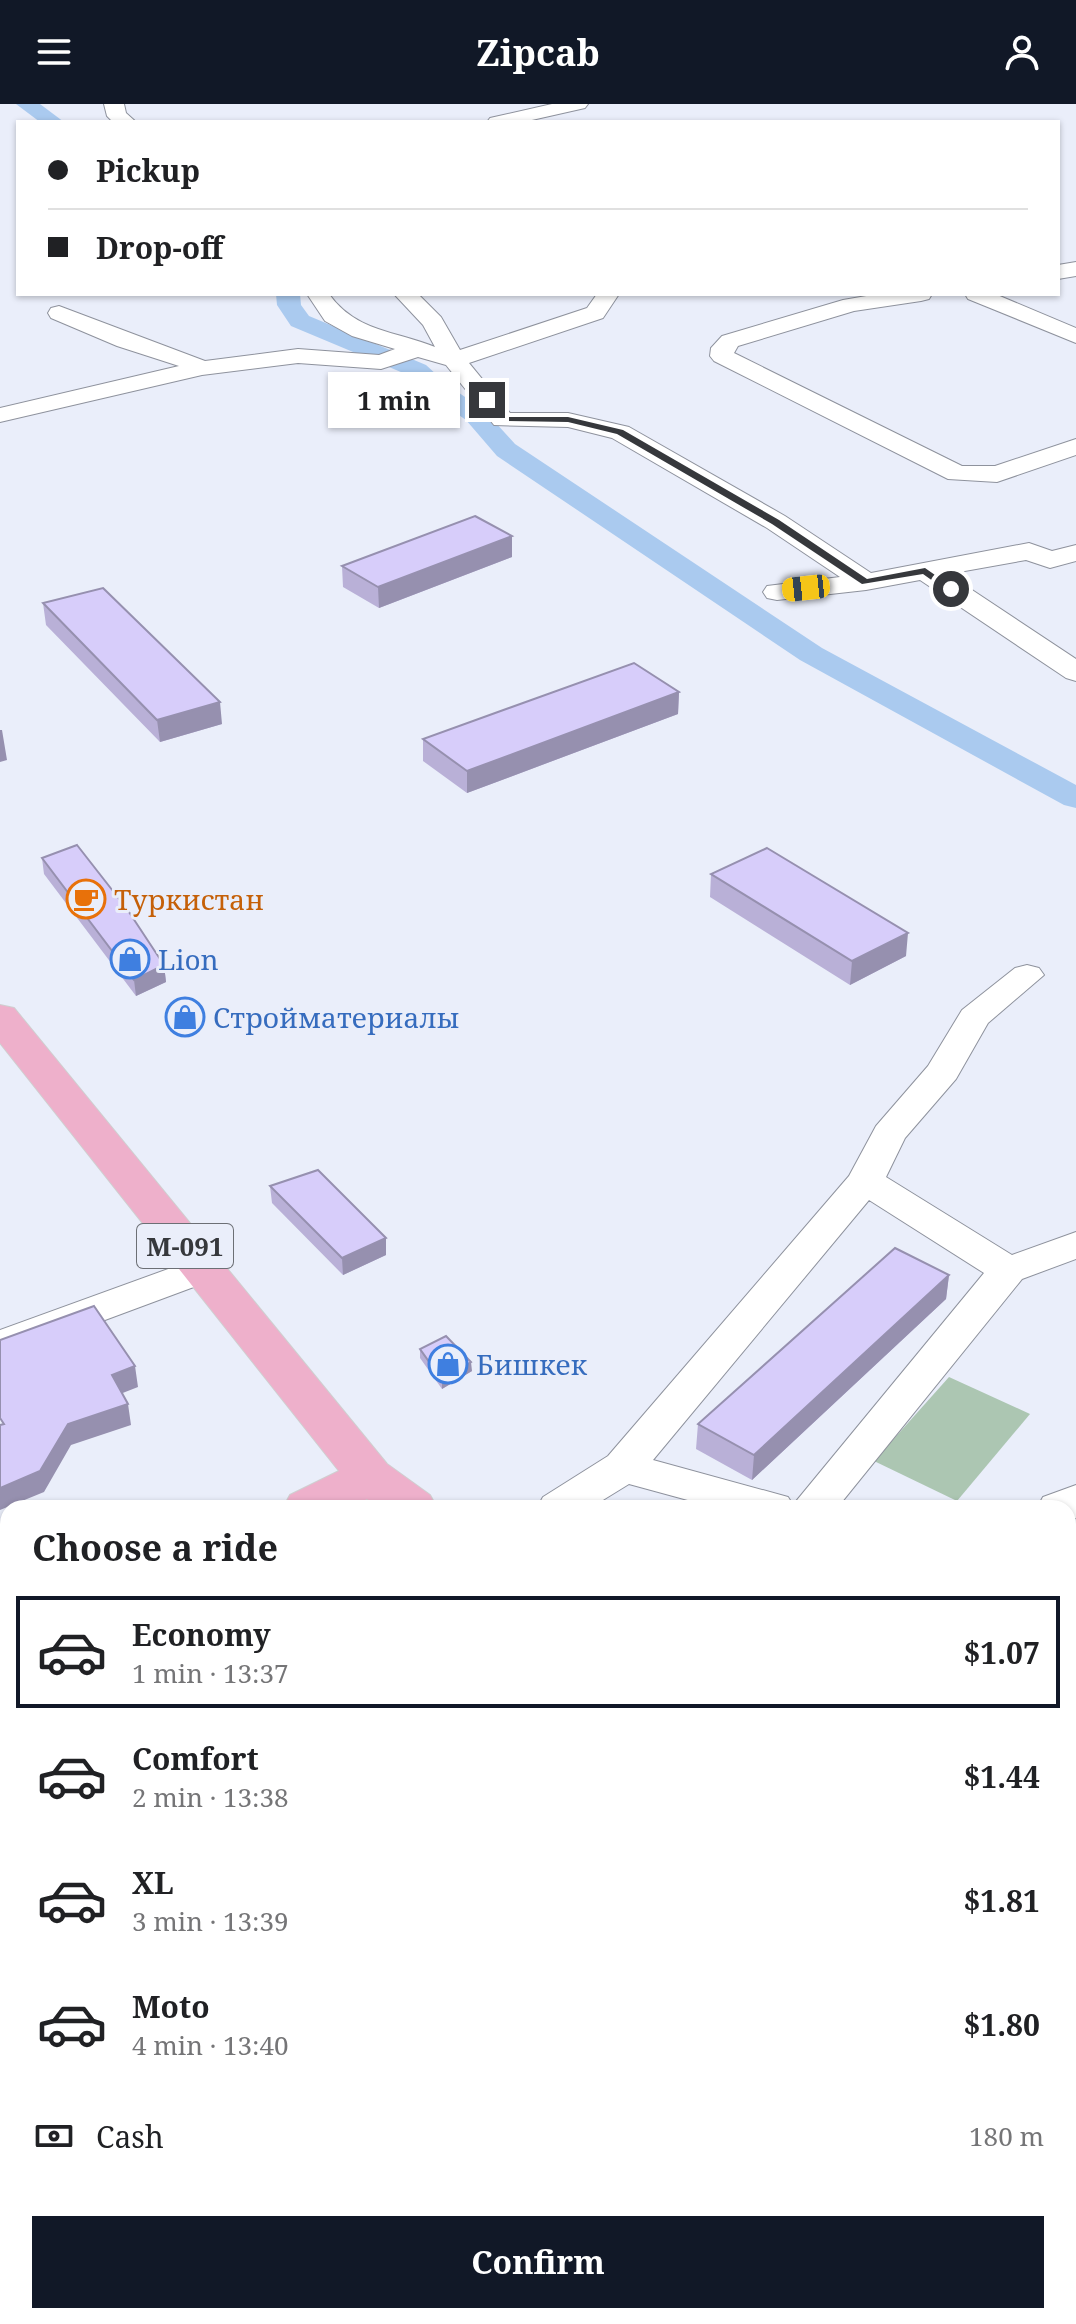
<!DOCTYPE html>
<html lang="en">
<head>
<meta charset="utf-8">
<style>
  body { margin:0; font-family:"Noto Serif",serif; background:#f6f6f6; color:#202124; height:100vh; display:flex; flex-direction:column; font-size:30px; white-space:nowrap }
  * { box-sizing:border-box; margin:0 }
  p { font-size:26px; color:#757577 }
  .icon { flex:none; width:44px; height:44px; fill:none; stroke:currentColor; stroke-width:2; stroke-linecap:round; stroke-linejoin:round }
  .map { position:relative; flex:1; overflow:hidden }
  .details { position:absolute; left:0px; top:1396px; width:1076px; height:824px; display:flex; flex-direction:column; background:#fff; border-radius:24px 24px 0 0; box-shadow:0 2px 6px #0004 }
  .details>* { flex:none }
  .hud { position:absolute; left:16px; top:16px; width:1044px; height:176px; border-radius:0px; box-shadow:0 2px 6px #0004; display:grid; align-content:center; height:176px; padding:0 32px; background:#fff }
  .end { position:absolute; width:36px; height:36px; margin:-18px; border:10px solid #36383c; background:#fff; box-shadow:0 0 0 4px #fff }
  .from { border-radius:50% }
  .bubble { position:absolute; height:56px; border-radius:0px; background:#fff; box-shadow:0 2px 6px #0004; font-size:26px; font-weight:700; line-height:56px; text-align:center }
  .car { position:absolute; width:24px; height:48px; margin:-24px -12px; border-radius:10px; box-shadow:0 0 6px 2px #0007; background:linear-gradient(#f5c518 24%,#345 0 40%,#f5c518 0 76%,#345 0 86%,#f5c518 0) }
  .hud b { display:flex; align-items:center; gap:28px; height:76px; font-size:30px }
  .hud b+b { border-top:2px solid #e0e0e0 }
  .hud i { width:20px; height:20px; background:#202124 }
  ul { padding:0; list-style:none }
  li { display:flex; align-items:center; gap:24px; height:112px; margin:0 16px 12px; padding:0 16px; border:4px solid transparent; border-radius:0px }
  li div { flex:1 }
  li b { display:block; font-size:30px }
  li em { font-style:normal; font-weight:700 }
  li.selected { border-color:#111827 }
  li>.icon { width:72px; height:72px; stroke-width:1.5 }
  h2 { padding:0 32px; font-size:36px; line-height:96px }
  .pay { display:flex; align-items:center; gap:20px; height:88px; padding:0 32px; font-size:30px }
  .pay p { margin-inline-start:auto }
  .button { display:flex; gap:16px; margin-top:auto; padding:16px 32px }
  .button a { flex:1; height:92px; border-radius:0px; background:#111827; color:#fff; font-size:32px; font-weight:700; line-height:92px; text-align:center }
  header { display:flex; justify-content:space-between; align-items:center; height:104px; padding:0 32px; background:#111827; color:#fff; font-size:36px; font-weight:700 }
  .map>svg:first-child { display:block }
  .green { fill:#acc6b2 }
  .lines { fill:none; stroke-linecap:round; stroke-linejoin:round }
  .canal { fill:#aacaef; fill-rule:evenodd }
  .minor-casing { stroke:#8e929d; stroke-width:2 }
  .major-casing { stroke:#cfcfd0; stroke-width:2 }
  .minor { fill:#fff; fill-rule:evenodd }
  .major { fill:#eeb0cb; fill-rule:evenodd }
  .wall { fill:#b9b0d7 }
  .shaded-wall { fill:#9690af }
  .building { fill:#d7cdfa; stroke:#9690af; stroke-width:2 }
  .route { fill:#36383c }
  .labels { text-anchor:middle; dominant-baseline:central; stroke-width:6; stroke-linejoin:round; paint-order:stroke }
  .shield { fill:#eaeefa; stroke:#6c6f75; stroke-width:2 }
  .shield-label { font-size:26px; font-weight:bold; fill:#36383c }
  .food-label { font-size:28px; fill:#c56008; stroke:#eaeefa; text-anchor:start }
  .shop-label { font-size:28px; fill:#366cbe; stroke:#eaeefa; text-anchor:start }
</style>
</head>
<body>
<header><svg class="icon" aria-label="menu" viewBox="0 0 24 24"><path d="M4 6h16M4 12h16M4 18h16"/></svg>Zipcab<svg class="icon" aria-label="person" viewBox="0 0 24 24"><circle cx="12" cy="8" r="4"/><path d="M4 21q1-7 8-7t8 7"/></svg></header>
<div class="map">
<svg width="1076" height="2220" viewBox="0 0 1076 2220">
  <rect width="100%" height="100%" fill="#eaeefa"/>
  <!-- green -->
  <path class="green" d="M 949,1273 L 1030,1310 L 957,1397 L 874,1357 Z"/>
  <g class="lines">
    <!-- canal -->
    <path class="canal" d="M 16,0 L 40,0 L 64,18 L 40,18 Z
      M 276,190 L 300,190 L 301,201 L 309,212 L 426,261 L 449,282 L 484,306 L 515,340 L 822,544 L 1076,681 L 1076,704 L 1064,701 L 800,556 L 497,352 L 466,316 L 431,292 L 408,271 L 291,222 L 277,201 Z"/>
    <defs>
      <path id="minor" d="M 104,0 L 124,0 L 126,9 L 136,18 L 113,18 L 107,12 Z
        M 552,0 L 588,0 L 585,4 L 523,18 L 487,18 L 490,14 Z
        M 1076,158 L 1076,172 L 1058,175 L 1058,161 Z
        M 307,190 L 329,190 C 356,228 396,227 435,243 L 423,221 L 394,190 L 418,190 L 441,213 L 460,246 L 587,204 L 597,190 L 619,190 L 603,214 L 469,259 L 510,309 L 568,309 L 629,323 L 785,412 L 871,469 L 1029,439 L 1052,447 L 1076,441 L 1076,457 L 1050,464 L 1026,456 L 948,470 L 1076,555 L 1076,577 L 1066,574 L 920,476 L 866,486 L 777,496 L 767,494 L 763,488 L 767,482 L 840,473 L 767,424 L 612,334 L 568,323 L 494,321 L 446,261 L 418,253 L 381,265 L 298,259 L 202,271 L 0,318 L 0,304 L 179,262 L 117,242 L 51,214 L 48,209 L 51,204 L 59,202 L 205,257 L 298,245 L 379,251 L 395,245 L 352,232 L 325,217 Z
        M 878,190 L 932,190 L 929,195 L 921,197 L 854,207 L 738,242 L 734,249 L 962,362 L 995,362 L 1076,335 L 1076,351 L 997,378 L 948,375 L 714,257 L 710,252 L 711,244 L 722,232 L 843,196 Z
        M 965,190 L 995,190 L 1076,224 L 1076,239 L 968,195 Z
        M 1027,861 L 1039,864 L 1044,871 L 988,919 L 956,975 L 905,1034 L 886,1073 L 1012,1151 L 1076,1128 L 1076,1155 L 1022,1175 L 837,1404 L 717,1404 L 629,1380 L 590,1404 L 537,1404 L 543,1393 L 608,1352 L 849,1072 L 876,1022 L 928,962 L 962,906 L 1015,864 ZM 869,1096 L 984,1169 L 793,1401 L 788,1393 L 653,1356 Z
        M 204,1152 L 218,1156 L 223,1165 L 218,1174 L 0,1255 L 0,1226 Z
        M 1076,1381 L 1076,1414 L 1068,1417 L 1068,1404 L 1037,1404 L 1043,1393 Z
        M 0,1679 L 8,1681 L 8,1730 L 0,1727 Z
        M 1076,1812 L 1076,1857 L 1068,1859 L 1068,1815 Z
        M 242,2212 L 354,2212 L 357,2220 L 239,2220 Z"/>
      <path id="major" d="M 0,901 L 14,904 L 387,1360 L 430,1391 L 437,1404 L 378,1404 L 367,1395 L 350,1404 L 283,1404 L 290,1391 L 339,1367 L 0,939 Z
        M 8,1538 L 8,1580 L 0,1582 L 0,1540 Z
        M 1068,2137 L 1076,2140 L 1076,2208 L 1068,2205 Z
        M 963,2212 L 1031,2212 L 1035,2220 L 967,2220 Z"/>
    </defs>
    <!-- minor casing -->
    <use href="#minor" class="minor-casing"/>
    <!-- major casing -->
    <use href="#major" class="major-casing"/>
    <!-- minor -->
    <use href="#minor" class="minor"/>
    <!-- major -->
    <use href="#major" class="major"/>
  </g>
  <!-- wall -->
  <path class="wall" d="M 512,453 L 379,504 L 343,483 L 342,462 Z
    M 43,499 L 222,620 L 160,638 L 46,521 Z
    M 679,588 L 678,610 L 467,689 L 423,657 L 423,635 Z
    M 42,754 L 164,861 L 166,878 L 136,892 L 44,770 Z
    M 711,770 L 906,852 L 850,881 L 710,793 Z
    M 270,1082 L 386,1151 L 343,1171 L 272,1099 Z
    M 949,1171 L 946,1195 L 752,1376 L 696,1345 L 698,1320 Z
    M 420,1245 L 472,1267 L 442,1285 L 420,1254 Z
    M 684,2212 L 964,2212 L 970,2220 L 690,2220 Z"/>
  <!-- shaded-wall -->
  <path class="shaded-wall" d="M 512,432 L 512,453 L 379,504 L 378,483 Z
    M 679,588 L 678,610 L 467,689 L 467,667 Z
    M 220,598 L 222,620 L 160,638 L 157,616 Z
    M 0,626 L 2,626 L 7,656 L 0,658 Z
    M 908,829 L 906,852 L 850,881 L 852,857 Z
    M 164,861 L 166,878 L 136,892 L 134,876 Z
    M 386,1134 L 386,1151 L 343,1171 L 342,1154 Z
    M 949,1171 L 946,1195 L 752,1376 L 754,1351 Z
    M 471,1258 L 472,1267 L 442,1285 L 442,1276 Z
    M 135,1262 L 138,1283 L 115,1292 L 112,1271 Z
    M 128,1300 L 131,1321 L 71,1341 L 44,1388 L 0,1406 L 0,1384 L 68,1320 Z
    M 1076,1754 L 1076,1776 L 1068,1780 L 1068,1758 Z
    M 8,1823 L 8,1869 L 0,1873 L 0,1827 Z
    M 8,2121 L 8,2166 L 0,2171 L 0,2125 Z"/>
  <!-- building -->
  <path class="building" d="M 475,412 L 512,432 L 378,483 L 342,462 Z
    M 103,484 L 220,598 L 157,616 L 43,499 Z
    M 634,559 L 679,588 L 467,667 L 423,635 Z
    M 77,741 L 127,805 L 164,861 L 134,876 L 42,754 Z
    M 767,744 L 908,829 L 852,857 L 711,770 Z
    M 318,1066 L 386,1134 L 342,1154 L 270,1082 Z
    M 895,1144 L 949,1171 L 754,1351 L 698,1320 Z
    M 94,1202 L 135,1262 L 112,1271 L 128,1300 L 68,1320 L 40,1367 L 0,1384 L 0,1321 L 4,1320 L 0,1314 L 0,1236 Z
    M 446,1232 L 471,1258 L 442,1276 L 420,1245 Z
    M 1068,1708 L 1076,1716 L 1076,1754 L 1068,1758 Z
    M 8,1742 L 8,1823 L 0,1827 L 0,1746 Z
    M 8,2025 L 8,2121 L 0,2125 L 0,2030 Z
    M 709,2212 L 964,2212 L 970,2220 L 715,2220 Z"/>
  <!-- route -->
  <path class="route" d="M 487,293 L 505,313 L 568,313 L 623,326 L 779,416 L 867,475 L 925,464 L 955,485 L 947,487 L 923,470 L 862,480 L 772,420 L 617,330 L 568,318 L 500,317 L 482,296 Z"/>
  <!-- icons -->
  <defs>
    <symbol id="cafe-ring" viewBox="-11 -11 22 22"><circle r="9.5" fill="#eaeefa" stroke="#e8710a" stroke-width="1.5"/><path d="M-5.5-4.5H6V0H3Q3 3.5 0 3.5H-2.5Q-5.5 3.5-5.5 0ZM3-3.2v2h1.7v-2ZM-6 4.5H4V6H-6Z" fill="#e8710a"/></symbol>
    <symbol id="shop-ring" viewBox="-11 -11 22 22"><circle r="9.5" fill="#eaeefa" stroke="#3f7fe0" stroke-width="1.5"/><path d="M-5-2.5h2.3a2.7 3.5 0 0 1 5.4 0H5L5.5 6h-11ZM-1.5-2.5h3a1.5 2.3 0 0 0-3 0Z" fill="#3f7fe0"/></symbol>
  </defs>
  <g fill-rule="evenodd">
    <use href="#cafe-ring" x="64" y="773" width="44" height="44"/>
    <use href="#shop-ring" x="108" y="833" width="44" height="44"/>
    <use href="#shop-ring" x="163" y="891" width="44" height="44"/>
    <use href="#shop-ring" x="426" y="1238" width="44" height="44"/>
  </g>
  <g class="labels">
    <!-- shield labels -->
    <rect class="shield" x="137" y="1120" width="96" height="44" rx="6"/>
    <g class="shield-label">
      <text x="185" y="1142">М-091</text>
    </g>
    <!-- food labels -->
    <g class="food-label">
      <text x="114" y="795">Туркистан</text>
    </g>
    <!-- shop labels -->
    <g class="shop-label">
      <text x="158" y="855">Lion</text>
      <text x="213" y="913">Стройматериалы</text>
      <text x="476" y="1260">Бишкек</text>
    </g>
  </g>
</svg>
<i class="end from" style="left:951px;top:485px"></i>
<i class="end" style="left:487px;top:296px"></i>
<div class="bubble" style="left:328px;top:268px;width:132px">1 min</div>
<i class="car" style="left:806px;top:484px;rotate:264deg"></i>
<div class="hud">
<b><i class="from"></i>Pickup</b>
<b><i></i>Drop-off</b>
</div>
<section class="details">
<h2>Choose a ride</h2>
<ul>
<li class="selected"><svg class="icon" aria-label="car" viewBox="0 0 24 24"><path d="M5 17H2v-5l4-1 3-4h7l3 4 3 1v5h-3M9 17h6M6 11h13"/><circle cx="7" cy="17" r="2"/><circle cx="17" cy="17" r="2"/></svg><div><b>Economy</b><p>1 min · 13:37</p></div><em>$1.07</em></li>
<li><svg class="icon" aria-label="car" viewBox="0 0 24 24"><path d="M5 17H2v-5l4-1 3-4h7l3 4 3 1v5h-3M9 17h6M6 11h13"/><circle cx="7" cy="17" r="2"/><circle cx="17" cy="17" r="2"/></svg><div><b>Comfort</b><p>2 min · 13:38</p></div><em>$1.44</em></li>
<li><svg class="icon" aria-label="car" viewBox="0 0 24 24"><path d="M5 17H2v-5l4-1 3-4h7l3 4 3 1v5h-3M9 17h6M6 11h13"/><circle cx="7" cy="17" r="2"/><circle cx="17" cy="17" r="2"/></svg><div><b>XL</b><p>3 min · 13:39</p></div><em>$1.81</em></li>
<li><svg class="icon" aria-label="car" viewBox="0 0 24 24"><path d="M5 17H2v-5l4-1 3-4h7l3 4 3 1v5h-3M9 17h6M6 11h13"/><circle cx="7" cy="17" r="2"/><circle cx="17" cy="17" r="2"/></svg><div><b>Moto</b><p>4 min · 13:40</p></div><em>$1.80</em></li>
</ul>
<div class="pay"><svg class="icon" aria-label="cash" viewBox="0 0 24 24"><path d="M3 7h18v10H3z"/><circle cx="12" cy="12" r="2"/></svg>Cash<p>180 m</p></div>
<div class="button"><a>Confirm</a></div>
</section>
</div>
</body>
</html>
